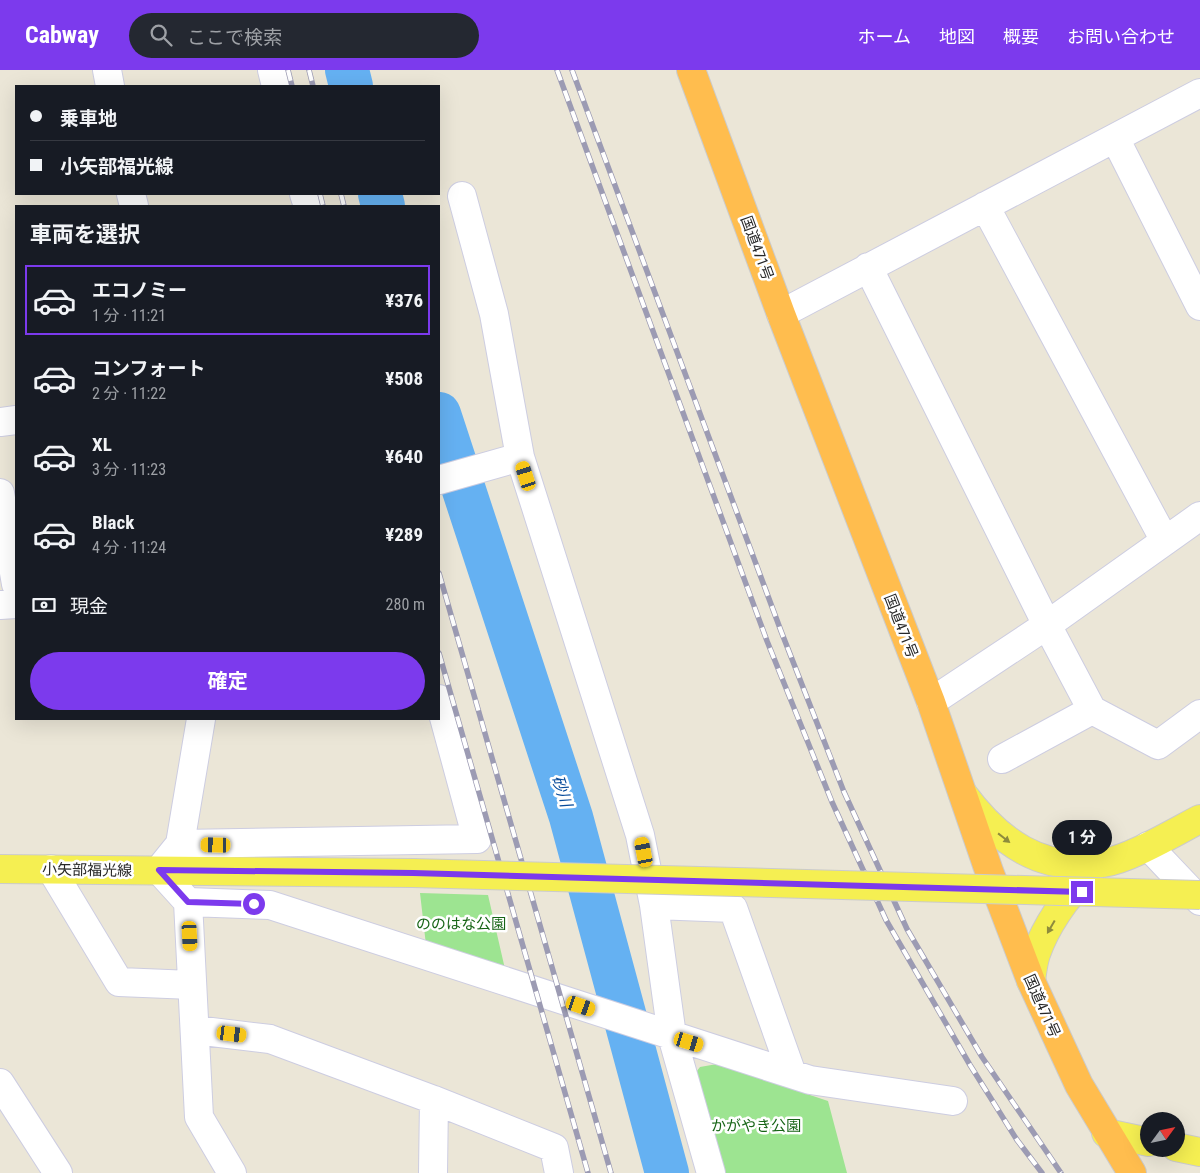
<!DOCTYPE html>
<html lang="ja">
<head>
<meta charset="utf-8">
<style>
  body { margin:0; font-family:"Roboto Condensed","Noto Sans JP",sans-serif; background:#242831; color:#f1f3f6; height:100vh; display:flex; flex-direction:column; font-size:19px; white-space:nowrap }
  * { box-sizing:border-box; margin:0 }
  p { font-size:16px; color:#9ea1a6 }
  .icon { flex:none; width:28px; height:28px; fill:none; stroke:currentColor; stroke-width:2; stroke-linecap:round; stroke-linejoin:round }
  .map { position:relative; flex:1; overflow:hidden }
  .panel { position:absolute; left:15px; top:135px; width:425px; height:515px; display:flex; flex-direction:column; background:#171b24; border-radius:0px; box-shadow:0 5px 20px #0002 }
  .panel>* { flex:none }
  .guide { position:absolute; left:15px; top:15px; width:425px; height:110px; border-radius:0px; box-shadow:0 5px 20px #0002; display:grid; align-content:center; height:110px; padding:0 15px; background:#171b24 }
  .needle { width:32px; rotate:57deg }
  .tools { position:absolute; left:1140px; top:1042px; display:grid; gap:10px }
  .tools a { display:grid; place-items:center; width:45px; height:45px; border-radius:50%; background:#171b24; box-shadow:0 5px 20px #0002; font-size:25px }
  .end { position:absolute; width:22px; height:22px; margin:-11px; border:6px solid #7c3aed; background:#fff; box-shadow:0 0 0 2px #fff }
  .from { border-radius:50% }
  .bubble { position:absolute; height:35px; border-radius:18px; background:#171b24; box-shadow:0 5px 20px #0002; font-size:16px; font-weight:700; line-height:35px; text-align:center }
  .car { position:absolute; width:15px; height:30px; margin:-15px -8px; border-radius:6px; box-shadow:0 0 4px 1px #0007; background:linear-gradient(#f5c518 24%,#345 0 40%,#f5c518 0 76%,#345 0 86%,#f5c518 0) }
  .guide b { display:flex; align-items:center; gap:18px; height:48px; font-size:19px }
  .guide b+b { border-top:1px solid #363941 }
  .guide i { width:12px; height:12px; background:#f1f3f6 }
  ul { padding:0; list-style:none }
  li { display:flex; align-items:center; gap:15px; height:70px; margin:0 10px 8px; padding:0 5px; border:2px solid transparent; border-radius:0px }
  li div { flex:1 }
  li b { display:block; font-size:19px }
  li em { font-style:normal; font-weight:700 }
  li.current { border-color:#7c3aed }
  li>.icon { width:45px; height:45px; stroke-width:1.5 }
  h2 { padding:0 15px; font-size:22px; line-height:60px }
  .pay { display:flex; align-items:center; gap:12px; height:55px; padding:0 15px; font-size:19px }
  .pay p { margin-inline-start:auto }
  .cta { display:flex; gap:10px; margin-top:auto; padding:10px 15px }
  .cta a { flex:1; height:58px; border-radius:30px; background:#7c3aed; color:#fff; font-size:20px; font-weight:700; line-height:58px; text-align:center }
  header { display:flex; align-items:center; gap:30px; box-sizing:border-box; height:70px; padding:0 25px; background:#7c3aed; color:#fff }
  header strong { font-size:24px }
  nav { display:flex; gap:28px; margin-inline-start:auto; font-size:18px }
  .search { width:350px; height:45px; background:#242831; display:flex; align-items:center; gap:12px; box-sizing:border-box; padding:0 18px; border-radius:28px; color:#9ea1a6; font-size:19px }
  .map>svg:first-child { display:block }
  .green { fill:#9de491 }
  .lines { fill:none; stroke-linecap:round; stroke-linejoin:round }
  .river { stroke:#65b1f2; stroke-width:44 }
  .minor-casing { stroke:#cdcde1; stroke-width:30 }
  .major-casing { stroke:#cbcbcb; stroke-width:30 }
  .highway-casing { stroke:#cbcbcb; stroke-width:30 }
  .minor { stroke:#fff; stroke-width:28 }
  .major { stroke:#f5ef52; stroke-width:28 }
  .highway { stroke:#ffbd4e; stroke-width:28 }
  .rail-casing { stroke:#9c9bb3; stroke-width:5.5 }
  .rail { stroke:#fff; stroke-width:4; stroke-dasharray:11; stroke-linecap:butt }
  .major-bridge-casing { stroke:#cbcbcb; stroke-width:30; stroke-linecap:butt }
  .major-bridge { stroke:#f5ef52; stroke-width:28 }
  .oneway { fill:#8e8b3c }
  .route { stroke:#7c3aed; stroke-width:6 }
  .labels { text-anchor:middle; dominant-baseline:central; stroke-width:5; stroke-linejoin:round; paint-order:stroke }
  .street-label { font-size:15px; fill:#272727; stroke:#fff }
  .park-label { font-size:15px; fill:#176516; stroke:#fff }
  .water-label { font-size:16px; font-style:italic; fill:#084b9a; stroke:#fff }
</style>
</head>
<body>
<header>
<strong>Cabway</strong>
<div class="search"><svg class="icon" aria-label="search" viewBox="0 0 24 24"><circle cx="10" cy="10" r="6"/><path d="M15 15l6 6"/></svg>ここで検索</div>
<nav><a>ホーム</a><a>地図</a><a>概要</a><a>お問い合わせ</a></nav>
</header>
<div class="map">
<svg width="1200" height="1103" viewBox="0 0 1200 1103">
  <rect width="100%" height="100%" fill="#ebe6d7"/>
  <!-- green -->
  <path class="green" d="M 420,823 L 488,825 L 505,899 L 426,875 Z
    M 717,994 L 828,1031 L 847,1103 L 722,1103 L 693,1006 L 700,997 Z"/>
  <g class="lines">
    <!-- river -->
    <path class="river" d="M 347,0 L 351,16
      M 380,124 L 383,136
      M 439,344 L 571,747 L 667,1103"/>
    <defs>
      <path id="minor" d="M 107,0 L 110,16
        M 272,0 L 276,16
        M 1115,68 L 1200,236
        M 131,124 L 134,136
        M 304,124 L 308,136
        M 462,126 L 494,244 L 520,387 L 640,765 L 654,835 L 672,966 L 711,1103
        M 985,136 L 1165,471
        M 868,197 L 1047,555 L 1092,640 L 1158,675 L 1200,644
        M 781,244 L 1200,23
        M 0,352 L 16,350
        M 439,410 L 520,387
        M 0,423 L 16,514
        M 0,535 L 16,534
        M 931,632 L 1047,555 L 1200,446
        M 201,649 L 180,774 L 159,800 L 188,832 L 270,835 L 810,1010 L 953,1031
        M 1002,689 L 1092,640
        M 180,774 L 477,769 L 439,629
        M 1148,776 L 1200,831
        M 51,799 L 119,912 L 192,915
        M 188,832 L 199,1047 L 232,1103
        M 654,835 L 733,838 L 792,1004
        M 195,960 L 270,969 L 434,1030 L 554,1078 L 559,1103
        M 0,1013 L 58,1103
        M 433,1103 L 434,1030"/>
      <path id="major" d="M 963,724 C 998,771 1041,803 1103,793 C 1130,789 1175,762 1200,749
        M 0,799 L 413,803
        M 1031,911 C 1032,903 1033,893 1036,884 C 1045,858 1066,825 1088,807
        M 1106,1063 L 1149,1072
        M 1176,1077 L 1200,1082"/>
      <path id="highway" d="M 691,0 L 781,244 L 931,632 L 989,801 L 1031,911 L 1079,1015 L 1132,1103"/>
    </defs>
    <!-- minor casing -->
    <use href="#minor" class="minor-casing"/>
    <!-- major casing -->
    <use href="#major" class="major-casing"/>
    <!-- highway casing -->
    <use href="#highway" class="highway-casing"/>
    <!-- minor -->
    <use href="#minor" class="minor"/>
    <!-- major -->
    <use href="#major" class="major"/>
    <!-- highway -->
    <use href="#highway" class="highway"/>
    <defs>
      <path id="rail" d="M 288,0 L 292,16
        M 309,0 L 313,16
        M 557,0 L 767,571 L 832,732 L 886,850 L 970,995 L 1017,1070 L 1042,1103
        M 572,0 L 781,561 L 844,722 L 907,859 L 982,987 L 1061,1103
        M 320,124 L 323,136
        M 341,124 L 344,136
        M 439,503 L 611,1103
        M 439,583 L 588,1103"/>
    </defs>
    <!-- rail casing -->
    <use href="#rail" class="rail-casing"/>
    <!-- rail -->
    <use href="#rail" class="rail"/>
    <defs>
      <path id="major-bridge" d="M 413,803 L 1200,825"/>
    </defs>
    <!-- major-bridge casing -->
    <use href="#major-bridge" class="major-bridge-casing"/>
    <!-- major-bridge -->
    <use href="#major-bridge" class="major-bridge"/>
  </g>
  <!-- one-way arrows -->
  <defs><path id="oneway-solid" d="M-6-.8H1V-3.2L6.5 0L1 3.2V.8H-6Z" transform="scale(1.25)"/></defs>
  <g class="oneway">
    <use href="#oneway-solid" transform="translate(1004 768) rotate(38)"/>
    <use href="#oneway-solid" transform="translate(1051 857) rotate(120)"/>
  </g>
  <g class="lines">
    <!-- route -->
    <path class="route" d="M 254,834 L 188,832 L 159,800 L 413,803 L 1082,822"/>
  </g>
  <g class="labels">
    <!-- street labels -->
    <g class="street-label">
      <text transform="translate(757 178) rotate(70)">国道471号</text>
      <text transform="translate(901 556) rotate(69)">国道471号</text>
      <text transform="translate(87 800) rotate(1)">小矢部福光線</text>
      <text transform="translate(1042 936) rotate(66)">国道471号</text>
    </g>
    <!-- park labels -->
    <g class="park-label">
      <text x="461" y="854">ののはな公園</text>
      <text x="756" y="1056">かがやき公園</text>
    </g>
    <!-- water labels -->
    <g class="water-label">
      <text transform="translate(562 721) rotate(72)">砂川</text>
    </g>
  </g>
</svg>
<div class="tools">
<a><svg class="needle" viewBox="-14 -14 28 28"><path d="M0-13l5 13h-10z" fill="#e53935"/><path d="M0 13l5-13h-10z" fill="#9ea1a6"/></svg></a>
</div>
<i class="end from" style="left:254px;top:834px"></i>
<i class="end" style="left:1082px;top:822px"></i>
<div class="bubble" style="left:1052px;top:750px;width:60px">1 分</div>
<i class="car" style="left:526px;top:406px;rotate:342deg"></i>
<i class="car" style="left:216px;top:775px;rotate:271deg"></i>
<i class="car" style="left:644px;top:782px;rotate:349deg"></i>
<i class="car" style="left:190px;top:866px;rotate:177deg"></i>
<i class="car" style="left:581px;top:936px;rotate:109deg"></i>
<i class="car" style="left:232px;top:964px;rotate:97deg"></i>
<i class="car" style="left:689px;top:972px;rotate:107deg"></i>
<div class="guide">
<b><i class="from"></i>乗車地</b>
<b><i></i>小矢部福光線</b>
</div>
<section class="panel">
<h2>車両を選択</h2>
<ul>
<li class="current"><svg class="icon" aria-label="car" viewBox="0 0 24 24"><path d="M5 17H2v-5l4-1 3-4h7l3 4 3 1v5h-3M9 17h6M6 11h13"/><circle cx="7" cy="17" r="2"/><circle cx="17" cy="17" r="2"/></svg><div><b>エコノミー</b><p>1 分 · 11:21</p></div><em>¥376</em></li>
<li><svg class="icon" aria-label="car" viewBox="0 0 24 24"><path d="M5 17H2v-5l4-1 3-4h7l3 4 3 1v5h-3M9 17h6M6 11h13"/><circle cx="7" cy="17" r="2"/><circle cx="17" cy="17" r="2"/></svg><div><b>コンフォート</b><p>2 分 · 11:22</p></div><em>¥508</em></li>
<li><svg class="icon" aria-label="car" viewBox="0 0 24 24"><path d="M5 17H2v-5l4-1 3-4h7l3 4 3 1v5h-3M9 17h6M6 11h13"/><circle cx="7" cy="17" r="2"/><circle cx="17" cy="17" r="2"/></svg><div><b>XL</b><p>3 分 · 11:23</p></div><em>¥640</em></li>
<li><svg class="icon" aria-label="car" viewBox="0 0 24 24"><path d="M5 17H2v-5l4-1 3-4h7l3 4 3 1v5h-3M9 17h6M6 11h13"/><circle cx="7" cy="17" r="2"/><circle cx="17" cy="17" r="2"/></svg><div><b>Black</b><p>4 分 · 11:24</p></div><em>¥289</em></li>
</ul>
<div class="pay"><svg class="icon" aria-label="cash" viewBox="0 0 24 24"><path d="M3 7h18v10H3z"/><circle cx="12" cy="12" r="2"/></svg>現金<p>280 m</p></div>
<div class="cta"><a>確定</a></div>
</section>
</div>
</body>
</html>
